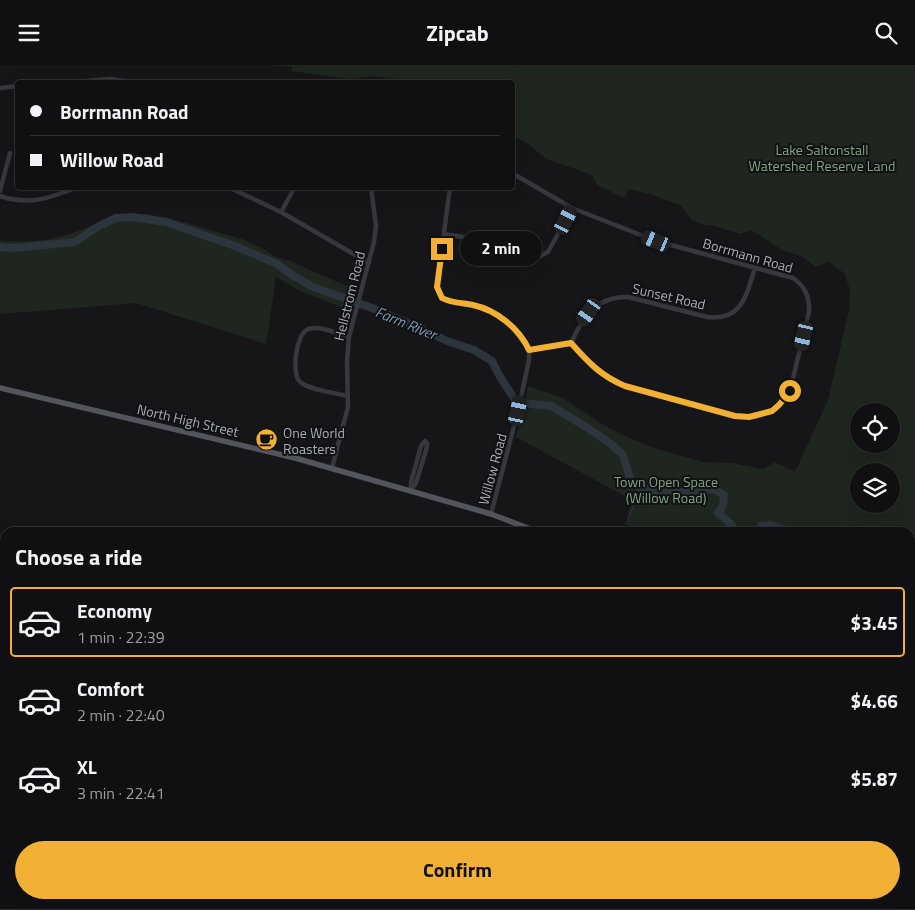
<!DOCTYPE html>
<html lang="en">
<head>
<meta charset="utf-8">
<style>
  body { margin:0; font-family:"Titillium Web",sans-serif; background:#1e1e20; color:#f1f3f6; height:100vh; display:flex; flex-direction:column; font-size:19px; white-space:nowrap }
  * { box-sizing:border-box; margin:0 }
  p { font-size:16px; color:#9c9d9f }
  .icon { flex:none; width:28px; height:28px; fill:none; stroke:currentColor; stroke-width:2; stroke-linecap:round; stroke-linejoin:round }
  .map { position:relative; flex:1; overflow:hidden }
  .sheet { position:absolute; left:0px; top:462px; width:915px; height:382px; display:flex; flex-direction:column; background:#101012; border-radius:15px 15px 0 0; box-shadow:0 5px 20px #0002,0 0 0 1px #303032 }
  .sheet>* { flex:none }
  .hud { position:absolute; left:15px; top:15px; width:500px; height:110px; border-radius:5px; box-shadow:0 5px 20px #0002,0 0 0 1px #303032; display:grid; align-content:center; height:110px; padding:0 15px; background:#101012 }
  .controls { position:absolute; left:850px; top:338px; display:grid; gap:10px }
  .controls a { display:grid; place-items:center; width:50px; height:50px; border-radius:50%; background:#101012; box-shadow:0 5px 20px #0002,0 0 0 1px #303032; font-size:25px }
  .end { position:absolute; width:22px; height:22px; margin:-11px; border:6px solid #f2b134; background:#111; box-shadow:0 0 0 2px #111 }
  .from { border-radius:50% }
  .bubble { position:absolute; height:35px; border-radius:18px; background:#101012; box-shadow:0 5px 20px #0002,0 0 0 1px #303032; font-size:16px; font-weight:700; line-height:35px; text-align:center }
  .car { position:absolute; width:15px; height:30px; margin:-15px -8px; border-radius:6px; box-shadow:0 0 4px 1px #0007; background:linear-gradient(#222 24%,#8ab4d8 0 40%,#222 0 76%,#8ab4d8 0 86%,#222 0) }
  .hud b { display:flex; align-items:center; gap:18px; height:48px; font-size:19px }
  .hud b+b { border-top:1px solid #303032 }
  .hud i { width:12px; height:12px; background:#f1f3f6 }
  ul { padding:0; list-style:none }
  li { display:flex; align-items:center; gap:15px; height:70px; margin:0 10px 8px; padding:0 5px; border:2px solid transparent; border-radius:5px }
  li div { flex:1 }
  li b { display:block; font-size:19px }
  li em { font-style:normal; font-weight:700 }
  li.on { border-color:#f2b134 }
  li>.icon { width:45px; height:45px; stroke-width:1.5 }
  h2 { padding:0 15px; font-size:22px; line-height:60px }
  .cta { display:flex; gap:10px; margin-top:auto; padding:10px 15px }
  .cta a { flex:1; height:58px; border-radius:30px; background:#f2b134; color:#111; font-size:20px; font-weight:700; line-height:58px; text-align:center }
  header { display:flex; justify-content:space-between; align-items:center; height:65px; padding:0 15px; background:#101012; font-size:22px; font-weight:700 }
  .map>svg:first-child { display:block }
  .green { fill:#1e261f; fill-rule:evenodd }
  .lines { fill:none; stroke-linecap:round; stroke-linejoin:round }
  .stream { stroke:#2c353c; stroke-width:1 }
  .river { stroke:#2c353c; stroke-width:8 }
  .minor { stroke:#37383d; stroke-width:4.5 }
  .major { stroke:#53555c; stroke-width:5.5 }
  .route { stroke:#f2b134; stroke-width:6 }
  .labels { text-anchor:middle; dominant-baseline:central; stroke-width:4; stroke-linejoin:round; paint-order:stroke }
  .park-label { font-size:14px; fill:#7fa381; stroke:#111113 }
  .street-label { font-size:14px; fill:#a8adb8; stroke:#111113 }
  .poi-label { font-size:14px; fill:#a8adb8; stroke:#111113; text-anchor:start }
  .water-label { font-size:15px; font-style:italic; fill:#7f9bb3; stroke:#111113 }
</style>
</head>
<body>
<header><svg class="icon" aria-label="menu" viewBox="0 0 24 24"><path d="M4 6h16M4 12h16M4 18h16"/></svg>Zipcab<svg class="icon" aria-label="search" viewBox="0 0 24 24"><circle cx="10" cy="10" r="6"/><path d="M15 15l6 6"/></svg></header>
<div class="map">
<svg width="915" height="845" viewBox="0 0 915 845">
  <rect width="100%" height="100%" fill="#161618"/>
  <!-- green -->
  <path class="green" d="M 271,0 L 915,0 L 915,513 L 910,516 L 910,468 L 643,467 L 625,459 L 632,435 L 516,372 L 528,321 L 563,333 L 610,364 L 650,382 L 703,397 L 731,398 L 763,404 L 775,397 L 795,407 L 828,335 L 849,245 L 850,226 L 845,209 L 829,197 L 816,202 L 801,191 L 782,185 L 751,165 L 740,169 L 712,160 L 704,160 L 692,155 L 680,140 L 650,129 L 629,124 L 624,133 L 597,120 L 592,110 L 547,94 L 528,79 L 513,71 L 512,18 L 416,17 L 373,11 L 349,14 L 292,6 L 292,2 ZM 891,346 L 891,379 L 859,379 L 859,346 ZM 859,406 L 891,406 L 891,439 L 859,439 Z
    M 146,149 L 172,154 L 242,174 L 262,183 L 276,192 L 290,196 L 349,222 L 350,221 L 357,224 L 350,246 L 298,225 L 276,212 L 266,279 L 136,238 L 0,249 L 0,176 C 19,177 40,177 59,172 C 91,164 110,148 146,149 Z
    M 910,596 L 915,604 L 915,676 L 910,673 Z"/>
  <g class="lines">
    <!-- stream -->
    <path class="stream" d="M 640,427 L 641,423
      M 628,454 L 637,433"/>
    <!-- river -->
    <path class="river" d="M 0,182 L 15,183 L 75,177 L 97,162 L 116,153 L 132,152 L 166,157 L 235,181 L 277,199 L 292,210 L 313,222 L 372,243 L 422,264 L 447,276 L 474,285 L 492,296 L 499,310 L 515,335 L 530,339 L 551,341 L 583,360 L 610,378 L 623,390 L 631,417 L 641,423 L 658,428 L 714,424 L 724,430 L 723,441 L 718,448 L 731,459 L 736,468
      M 760,468 L 761,461 L 771,460 L 794,468
      M 910,545 L 915,551"/>
    <!-- minor -->
    <path class="minor" d="M 61,18 L 111,14 L 137,18
      M 0,23 L 18,21
      M 512,108 L 572,143 L 656,176 L 793,213 C 805,221 810,232 809,247 L 790,326 L 779,340 L 772,346 L 756,352 L 735,351 L 625,321 L 596,305 L 571,278
      M 228,122 L 281,147 L 369,198
      M 450,122 L 438,214 L 438,226 L 442,233 L 486,244 L 495,248 L 510,260 L 529,285 L 529,295 L 518,346 L 491,449
      M 0,126 L 10,88
      M 0,131 C 29,141 50,133 78,122
      M 281,147 L 295,122
      M 444,169 L 496,177 L 525,194 L 535,194 L 548,187 L 572,143
      M 571,278 C 583,252 596,231 628,232 L 707,252 C 743,256 746,230 755,203
      M 529,285 L 571,278
      M 348,331 C 335,328 310,325 300,317 C 291,308 296,269 308,264 C 320,260 338,269 349,272
      M 425,376 L 427,378 L 427,382 L 416,418 L 411,425 L 411,417 L 421,381 Z
      M 332,403 L 348,342 L 347,296 L 349,272 L 374,177 L 376,161 L 371,122
      M 0,498 L 5,496
      M 0,711 L 5,714
      M 0,726 L 5,718
      M 0,805 L 5,808
      M 68,840 L 91,845
      M 478,840 L 484,845
      M 827,840 L 832,845
      M 181,845 L 184,840
      M 517,845 L 521,840
      M 690,845 L 693,840
      M 894,845 L 900,841"/>
    <!-- major -->
    <path class="major" d="M 0,323 L 295,393 L 491,449 L 541,468
      M 910,679 L 915,683"/>
  </g>
  <g class="lines">
    <!-- route -->
    <path class="route" d="M 442,184 L 437,222 L 442,233 C 451,238 463,238 473,240 C 496,245 519,263 529,285 L 571,278 C 588,297 601,311 625,321 L 735,351 L 749,352 L 772,346 L 779,340 L 790,326"/>
  </g>
  <!-- icons -->
  <defs>
    <symbol id="cafe-disc" viewBox="-11 -11 22 22"><circle r="9.5" fill="#f2b134" stroke="#111113"/><path d="M-5.5-4.5H6V0H3Q3 3.5 0 3.5H-2.5Q-5.5 3.5-5.5 0ZM3-3.2v2h1.7v-2ZM-6 4.5H4V6H-6Z" fill="#111"/></symbol>
  </defs>
  <g fill-rule="evenodd">
    <use href="#cafe-disc" x="254" y="362" width="25" height="25"/>
  </g>
  <g class="labels">
    <!-- park labels -->
    <g class="park-label">
      <text x="822" y="84">Lake Saltonstall<tspan x="822" dy="16">Watershed Reserve Land</tspan></text>
      <text x="666" y="416">Town Open Space<tspan x="666" dy="16">(Willow Road)</tspan></text>
    </g>
    <!-- street labels -->
    <g class="street-label">
      <text transform="translate(748 190) rotate(16)">Borrmann Road</text>
      <text transform="translate(349 231) rotate(-76)">Hellstrom Road</text>
      <text transform="translate(669 231) rotate(13)">Sunset Road</text>
      <text transform="translate(188 355) rotate(13)">North High Street</text>
      <text transform="translate(492 404) rotate(-75)">Willow Road</text>
    </g>
    <!-- poi labels -->
    <g class="poi-label">
      <text x="283" y="367">One World<tspan x="283" dy="16">Roasters</tspan></text>
    </g>
    <!-- water labels -->
    <g class="water-label">
      <text transform="translate(406 258) rotate(22)">Farm River</text>
    </g>
  </g>
</svg>
<div class="controls">
<a><svg class="icon" aria-label="locate" viewBox="0 0 24 24"><circle cx="12" cy="12" r="6"/><path d="M12 2v4M12 18v4M2 12h4M18 12h4"/></svg></a>
<a><svg class="icon" aria-label="layers" viewBox="0 0 24 24"><path d="M12 4l9 5-9 5-9-5zM3 14l9 5 9-5"/></svg></a>
</div>
<i class="end from" style="left:790px;top:326px"></i>
<i class="end" style="left:442px;top:184px"></i>
<div class="bubble" style="left:460px;top:166px;width:82px">2 min</div>
<i class="car" style="left:566px;top:155px;rotate:27deg"></i>
<i class="car" style="left:656px;top:176px;rotate:292deg"></i>
<i class="car" style="left:589px;top:247px;rotate:215deg"></i>
<i class="car" style="left:804px;top:271px;rotate:193deg"></i>
<i class="car" style="left:518px;top:346px;rotate:12deg"></i>
<div class="hud">
<b><i class="from"></i>Borrmann Road</b>
<b><i></i>Willow Road</b>
</div>
<section class="sheet">
<h2>Choose a ride</h2>
<ul>
<li class="on"><svg class="icon" aria-label="car" viewBox="0 0 24 24"><path d="M5 17H2v-5l4-1 3-4h7l3 4 3 1v5h-3M9 17h6M6 11h13"/><circle cx="7" cy="17" r="2"/><circle cx="17" cy="17" r="2"/></svg><div><b>Economy</b><p>1 min · 22:39</p></div><em>$3.45</em></li>
<li><svg class="icon" aria-label="car" viewBox="0 0 24 24"><path d="M5 17H2v-5l4-1 3-4h7l3 4 3 1v5h-3M9 17h6M6 11h13"/><circle cx="7" cy="17" r="2"/><circle cx="17" cy="17" r="2"/></svg><div><b>Comfort</b><p>2 min · 22:40</p></div><em>$4.66</em></li>
<li><svg class="icon" aria-label="car" viewBox="0 0 24 24"><path d="M5 17H2v-5l4-1 3-4h7l3 4 3 1v5h-3M9 17h6M6 11h13"/><circle cx="7" cy="17" r="2"/><circle cx="17" cy="17" r="2"/></svg><div><b>XL</b><p>3 min · 22:41</p></div><em>$5.87</em></li>
</ul>
<div class="cta"><a>Confirm</a></div>
</section>
</div>
</body>
</html>
